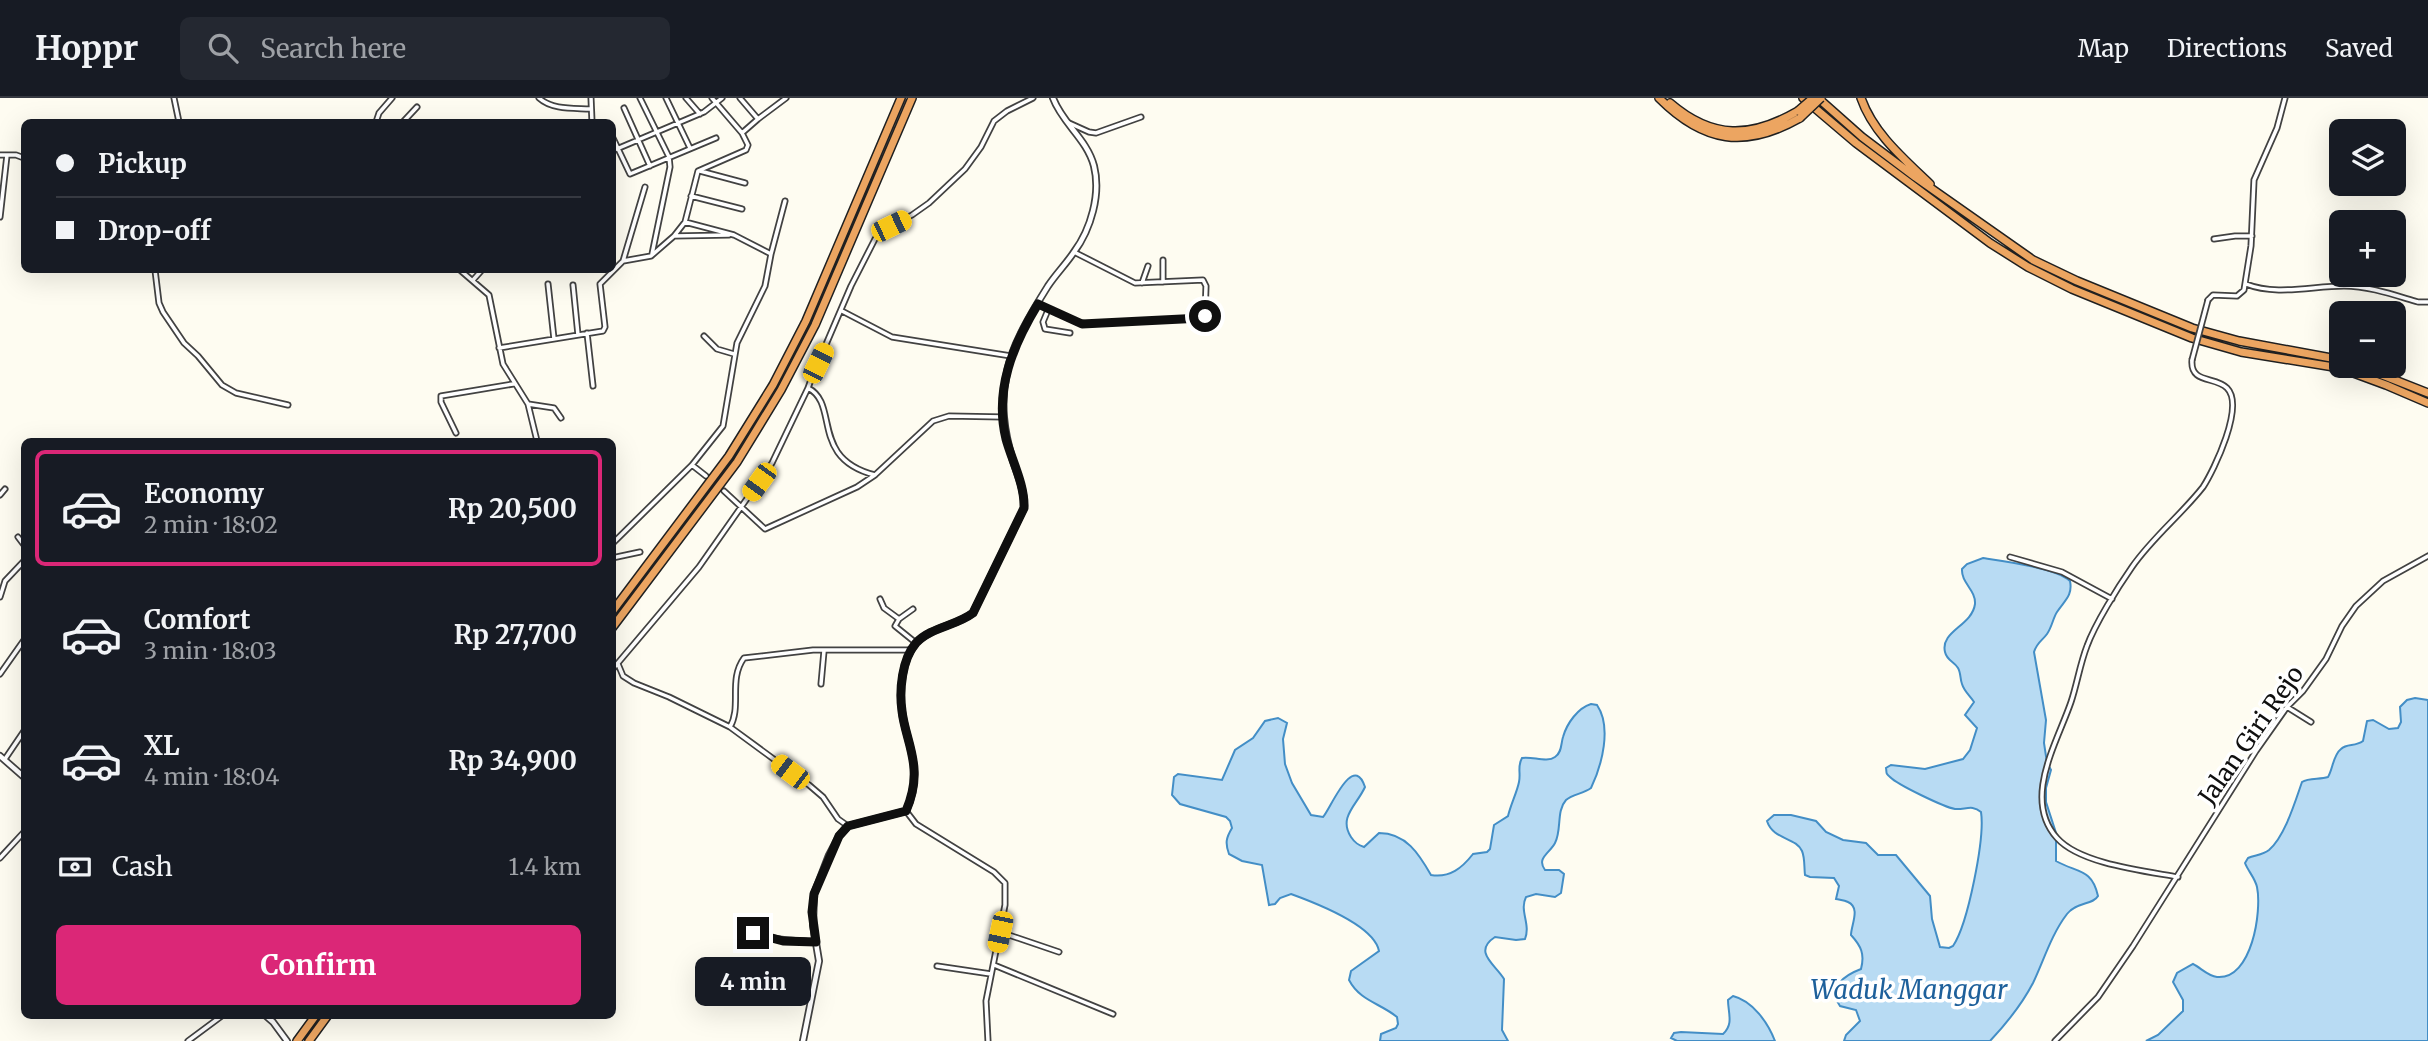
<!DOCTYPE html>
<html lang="en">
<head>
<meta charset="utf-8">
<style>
  body { margin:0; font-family:Merriweather,serif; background:#242831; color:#f1f3f6; height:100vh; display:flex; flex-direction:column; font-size:26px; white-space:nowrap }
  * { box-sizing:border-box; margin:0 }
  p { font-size:23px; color:#9ea1a6 }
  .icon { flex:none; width:38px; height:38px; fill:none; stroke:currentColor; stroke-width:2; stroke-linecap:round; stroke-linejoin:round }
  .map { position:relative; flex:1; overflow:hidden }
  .sheet { position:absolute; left:21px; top:340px; width:595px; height:581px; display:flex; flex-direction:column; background:#171b24; border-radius:10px; box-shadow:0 7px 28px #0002 }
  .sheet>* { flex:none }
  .hud { position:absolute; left:21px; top:21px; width:595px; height:154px; border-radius:10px; box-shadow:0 7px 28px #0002; display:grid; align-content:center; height:154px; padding:0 35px; background:#171b24 }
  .tools { position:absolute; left:2329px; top:21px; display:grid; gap:14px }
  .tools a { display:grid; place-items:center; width:77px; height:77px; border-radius:10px; background:#171b24; box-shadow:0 7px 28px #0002; font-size:35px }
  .end { position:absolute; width:32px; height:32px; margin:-16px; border:9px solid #0f0f0f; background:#fff; box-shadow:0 0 0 4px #fff }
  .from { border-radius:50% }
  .bubble { position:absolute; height:49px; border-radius:10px; background:#171b24; box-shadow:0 7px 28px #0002; font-size:23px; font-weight:700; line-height:49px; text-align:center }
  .car { position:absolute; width:21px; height:42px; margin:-21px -10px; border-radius:9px; box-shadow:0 0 5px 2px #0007; background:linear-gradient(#f5c518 24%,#345 0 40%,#f5c518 0 76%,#345 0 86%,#f5c518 0) }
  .hud b { display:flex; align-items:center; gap:24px; height:66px; font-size:26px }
  .hud b+b { border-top:2px solid #363941 }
  .hud i { width:18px; height:18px; background:#f1f3f6 }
  ul { padding:12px 0 0; list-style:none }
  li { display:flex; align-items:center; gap:21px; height:116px; margin:0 14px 10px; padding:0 21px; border:4px solid transparent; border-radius:10px }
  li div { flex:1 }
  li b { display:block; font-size:26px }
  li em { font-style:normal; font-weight:700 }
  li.selected { border-color:#db2777 }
  li>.icon { width:63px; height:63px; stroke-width:1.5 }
  .pay { display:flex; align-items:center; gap:18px; height:77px; padding:0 35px; font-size:26px }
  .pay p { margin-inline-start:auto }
  .action { display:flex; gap:14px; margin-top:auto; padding:14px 35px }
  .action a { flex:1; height:80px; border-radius:10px; background:#db2777; color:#fff; font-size:28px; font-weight:700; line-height:80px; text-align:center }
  header { display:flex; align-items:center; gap:42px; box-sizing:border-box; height:98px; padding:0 35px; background:#171b24; border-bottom:2px solid #363941 }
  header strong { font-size:33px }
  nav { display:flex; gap:38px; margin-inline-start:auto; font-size:24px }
  .search { width:490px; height:63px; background:#242831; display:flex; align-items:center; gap:18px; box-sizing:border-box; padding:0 24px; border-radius:10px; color:#9ea1a6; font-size:26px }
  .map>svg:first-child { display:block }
  .water { fill:#b8dbf3; stroke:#438ec6; stroke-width:2 }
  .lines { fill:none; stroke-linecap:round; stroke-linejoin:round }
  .minor-casing { stroke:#424242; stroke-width:7 }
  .tertiary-casing { stroke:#424242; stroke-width:8 }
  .motorway-casing { stroke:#202020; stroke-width:10 }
  .minor { stroke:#fff; stroke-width:3.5 }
  .tertiary { stroke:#fff; stroke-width:4.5 }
  .motorway { stroke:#eca561; stroke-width:7 }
  .minor-bridge-casing { stroke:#424242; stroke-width:7; stroke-linecap:butt }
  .motorway-bridge-casing { stroke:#202020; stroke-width:10; stroke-linecap:butt }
  .minor-bridge { stroke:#fff; stroke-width:3.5 }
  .motorway-bridge { stroke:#eca561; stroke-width:7 }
  .route { stroke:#0f0f0f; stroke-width:9 }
  .labels { text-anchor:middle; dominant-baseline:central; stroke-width:7; stroke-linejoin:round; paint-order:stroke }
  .street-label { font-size:24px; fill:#0f0f0f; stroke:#fff }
  .water-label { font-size:26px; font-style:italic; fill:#1e609b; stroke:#fff }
</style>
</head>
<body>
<header>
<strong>Hoppr</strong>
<div class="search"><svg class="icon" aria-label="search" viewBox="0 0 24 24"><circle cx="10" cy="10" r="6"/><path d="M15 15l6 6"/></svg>Search here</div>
<nav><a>Map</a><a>Directions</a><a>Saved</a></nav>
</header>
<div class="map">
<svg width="2428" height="943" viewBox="0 0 2428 943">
  <rect width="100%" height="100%" fill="#fefcf1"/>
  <!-- water -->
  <path class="water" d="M 1983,460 C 2003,463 2056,470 2070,483 C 2073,498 2064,503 2057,514 C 2053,520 2052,529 2047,536 C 2042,543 2037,544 2034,554 L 2046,622 L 2044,645 L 2047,665 L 2051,672 L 2046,690 L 2046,704 L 2056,735 L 2056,763 C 2077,775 2092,770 2098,798 C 2093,807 2076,804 2067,816 C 2051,837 2044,862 2033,885 C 2022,906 2006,926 1990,943 L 1844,943 L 1846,937 L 1860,923 L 1856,912 L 1840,908 C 1827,889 1845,877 1861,871 C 1865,856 1861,848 1851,837 C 1851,827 1861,810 1848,804 C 1844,802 1840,802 1836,801 L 1839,788 L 1834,780 L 1810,779 L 1805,777 C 1804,769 1805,760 1802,753 C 1796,739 1773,742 1767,723 L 1774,717 L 1791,717 L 1816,723 L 1826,734 L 1843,742 L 1866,745 L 1878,757 L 1896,757 L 1930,798 L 1932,821 L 1940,849 L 1949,850 L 1953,848 C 1968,826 1985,740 1981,714 C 1972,706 1965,712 1955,711 C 1944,709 1898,687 1890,679 C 1885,675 1887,675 1886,670 L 1891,667 L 1925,671 L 1963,661 L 1970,652 L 1977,630 L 1965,617 L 1974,604 C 1970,598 1964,593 1962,586 C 1960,581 1961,575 1958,570 C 1954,563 1947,563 1945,554 C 1940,533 1972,528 1975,506 C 1976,492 1961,485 1962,471 L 1967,466 Z
    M 2415,600 L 2428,602 L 2428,943 L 2146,943 L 2158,937 L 2183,913 L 2183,902 L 2173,884 L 2177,875 L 2193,866 C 2201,870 2208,878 2217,879 C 2252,882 2262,813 2257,789 C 2255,780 2248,773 2245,765 L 2248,760 C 2255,757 2263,757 2269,752 C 2285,738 2295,704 2302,684 C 2309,679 2320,682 2328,679 C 2333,671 2333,657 2341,651 C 2347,645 2355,649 2363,643 L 2367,623 L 2373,622 L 2389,631 L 2398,630 L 2401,624 L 2400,609 L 2407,602 Z
    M 1591,606 L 1597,607 C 1612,629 1602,667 1591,690 C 1583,696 1573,696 1566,702 C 1556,713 1562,732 1555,745 C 1550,755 1536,760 1545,772 L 1559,772 L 1564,776 L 1561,795 L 1555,799 L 1536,796 L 1526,799 C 1519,813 1531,826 1525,841 L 1516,842 L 1495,839 C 1472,854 1496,867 1504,881 L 1502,932 L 1508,943 L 1380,943 L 1381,936 L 1396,930 L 1398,926 L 1397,919 C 1380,905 1360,903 1349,882 L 1351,873 L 1379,853 C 1374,827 1313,804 1291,796 L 1280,800 L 1275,806 L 1269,807 L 1262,767 L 1242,763 L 1229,756 C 1225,745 1226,740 1232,730 L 1230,723 L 1226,719 L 1180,706 L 1172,697 L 1174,679 L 1178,676 L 1222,682 L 1235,652 L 1253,640 L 1265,623 L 1278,620 L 1287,625 L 1283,641 L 1285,666 L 1292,685 L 1311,717 L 1323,719 C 1330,712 1353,653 1365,689 C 1357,707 1338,719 1351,739 C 1355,745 1358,747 1364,749 L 1379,735 C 1406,735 1419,756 1431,777 C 1450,780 1462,770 1473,756 L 1487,754 L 1490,751 L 1494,727 L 1508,718 C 1511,706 1517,694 1519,684 C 1521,674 1517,669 1522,660 C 1532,658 1547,665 1555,659 C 1562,655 1561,645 1563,639 C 1567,625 1578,610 1591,606 Z
    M 1733,898 C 1753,903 1768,925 1775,943 L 1677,943 L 1671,940 L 1674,935 L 1681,934 L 1723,936 C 1734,926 1728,915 1728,902 Z"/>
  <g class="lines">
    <defs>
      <path id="minor" d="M 174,0 L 179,24
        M 539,0 C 552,12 574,10 590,11
        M 591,0 L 592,24
        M 640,0 L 669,59 L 670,69 L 652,156
        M 666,0 L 690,50
        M 686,0 L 700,16
        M 712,0 L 742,35 L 758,21
        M 740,0 L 758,21 L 786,0
        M 624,10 L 650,68
        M 376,24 L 379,15 L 392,0
        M 403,24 L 417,9
        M 1069,25 L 1089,34 L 1096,35 L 1141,19
        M 612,38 L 630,76 L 716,40
        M 612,53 L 704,14 L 722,0
        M 0,57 L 16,57 L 24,60
        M 700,73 L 745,85
        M 691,98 L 742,111
        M 0,119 L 7,57
        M 674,138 L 729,137
        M 2214,141 L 2235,138 L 2252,138
        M 771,156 L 785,103
        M 623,163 L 645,89
        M 155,172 L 159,205 L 163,214 L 184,245 L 198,258 L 222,287 L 236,295 L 288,307
        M 460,172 L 489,197 L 503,266 L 528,306 L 537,343
        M 473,182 L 482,172
        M 1163,184 L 1163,162
        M 1142,185 L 1148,168
        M 548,186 L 554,241
        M 2246,186 C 2276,198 2312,188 2344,188 C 2369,188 2394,197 2418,204 L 2428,204
        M 573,187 L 578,237
        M 2208,202 L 2213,197 L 2237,198 L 2244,192 L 2251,148 L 2254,82 L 2277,30 L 2285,0
        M 1038,206 L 1077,224 L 1087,226 L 1202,220 L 1205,218 L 1206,188 L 1203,182 L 1135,185 L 1074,154
        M 1048,212 L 1043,224 L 1045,231 L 1070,235
        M 842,213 L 892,239 L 1011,258
        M 587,235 L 593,288
        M 704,238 L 717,251 L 734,256
        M 499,250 L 603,233 L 605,229 L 600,186 L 623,163 L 651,158 L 674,138 L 685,124 L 698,73 L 746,52 L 748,47 L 742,35
        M 528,306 L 554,310 L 561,320
        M 456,335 L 441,304 L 441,298 L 513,286
        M 692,367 L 706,378
        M 875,377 C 809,360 840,306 808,290 L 812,279 L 851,188 L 875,141 L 891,128 L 912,117 L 929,105 L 965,71 L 981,49 L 994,23 L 1007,13 L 1033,0
        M 724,393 L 765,431 L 857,389 L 875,377 L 933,323 L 949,318 L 1003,319
        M 0,397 L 5,391
        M 18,439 L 24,447
        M 612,446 L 692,367 L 723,328 L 737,245 L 765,188 L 771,156 L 734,137 L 685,124
        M 2010,459 L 2062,474 L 2112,501
        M 612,460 L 640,454
        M 0,499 L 5,483 L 24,463
        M 880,501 L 884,510 L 899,521
        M 913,511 L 899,521 L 895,528 L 916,545
        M 618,566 L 623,578 L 634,585 L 669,599 L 730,629 L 809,687 L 823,699 L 838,721 L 848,728
        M 612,572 L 699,469 L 772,365 L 808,290
        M 0,576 L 24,542
        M 821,586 L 824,553
        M 2287,609 L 2311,624
        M 730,629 C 742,608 728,582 744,560 L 813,552 L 912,552
        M 5,661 L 24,633
        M 906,713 L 916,726 L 994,774 L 1005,785 L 1005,807 L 986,903 L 988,943
        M 0,760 L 24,734
        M 2178,779 C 2145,773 2080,766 2057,740 C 2022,701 2057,645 2071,604 C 2077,586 2080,566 2087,548 C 2095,526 2118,489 2132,469 C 2152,440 2181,417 2203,389 C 2214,372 2245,308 2227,290 C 2215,278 2190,286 2192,262
        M 740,826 C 767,844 785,841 816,844
        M 1000,834 L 1059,854
        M 994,867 L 1113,916
        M 937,868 L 991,876
        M 188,943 L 223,917
        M 2055,943 L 2098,899 L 2133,848 L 2256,653 L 2287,609 L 2303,593 L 2326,561 L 2342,528 L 2356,508 L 2383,483 L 2428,458"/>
      <path id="tertiary" d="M 0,658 L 24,679
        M 265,917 L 273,924 L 287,943
        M 803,943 L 819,863 L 813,827 L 814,796 L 829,757 L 839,738 L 848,728 L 906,713 C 912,700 915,685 914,671 C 913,651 904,632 902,613 C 899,593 902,561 916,545 C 931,529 956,528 973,515 L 1024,410 C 1025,394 1018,378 1013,363 C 1004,333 1000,306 1007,274 C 1012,246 1033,212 1048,188 C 1056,176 1066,166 1074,154 C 1091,131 1101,96 1094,68 C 1087,41 1062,25 1053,0"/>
      <path id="motorway" d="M 1659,0 C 1704,45 1745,51 1800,20
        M 1803,0 L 1856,45 L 1990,145 L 2028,169 L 2072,191 L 2192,240 L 2241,254 L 2340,270 L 2386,287 L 2428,305
        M 1818,0 L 1862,39 L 1915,79 L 2033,162 L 2077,183 L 2192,230 L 2239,243 L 2342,262
        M 1861,0 C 1873,35 1904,61 1930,86
        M 1670,5 C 1713,42 1751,40 1798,13
        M 2359,268 L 2428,295
        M 612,514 L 729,358 L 773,287 L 806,223 L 901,0
        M 612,530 L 737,364 L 781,292 L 815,227 L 912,0
        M 297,943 L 316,917
        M 309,943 L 328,917"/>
    </defs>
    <!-- minor casing -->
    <use href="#minor" class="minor-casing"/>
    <!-- tertiary casing -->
    <use href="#tertiary" class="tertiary-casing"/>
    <!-- motorway casing -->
    <use href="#motorway" class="motorway-casing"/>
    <!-- minor -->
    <use href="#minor" class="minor"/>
    <!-- tertiary -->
    <use href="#tertiary" class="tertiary"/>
    <!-- motorway -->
    <use href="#motorway" class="motorway"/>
    <defs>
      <path id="minor-bridge" d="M 2192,262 L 2208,202"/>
      <path id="motorway-bridge" d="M 1798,13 L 1813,0
        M 1800,20 L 1821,0"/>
    </defs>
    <!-- minor-bridge casing -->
    <use href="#minor-bridge" class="minor-bridge-casing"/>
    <!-- motorway-bridge casing -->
    <use href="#motorway-bridge" class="motorway-bridge-casing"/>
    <!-- minor-bridge -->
    <use href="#minor-bridge" class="minor-bridge"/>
    <!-- motorway-bridge -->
    <use href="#motorway-bridge" class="motorway-bridge"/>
  </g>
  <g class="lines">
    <!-- route -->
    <path class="route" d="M 753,835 L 783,843 L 816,844 L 812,814 L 814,796 L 839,738 L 848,728 L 906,713 C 912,699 915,685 914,671 C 913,651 904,632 902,613 C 899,592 902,561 916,545 C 931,529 956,528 973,515 L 1024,410 C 1025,387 1012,363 1006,341 C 994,292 1013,247 1038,206 L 1082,226 L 1202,220 L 1205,218"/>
  </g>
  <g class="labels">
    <!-- street labels -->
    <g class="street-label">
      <text transform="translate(2251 637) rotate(-55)">Jalan Giri Rejo</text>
    </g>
    <!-- water labels -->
    <g class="water-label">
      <text x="1909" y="891">Waduk Manggar</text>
    </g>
  </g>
</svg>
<div class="tools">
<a><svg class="icon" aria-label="layers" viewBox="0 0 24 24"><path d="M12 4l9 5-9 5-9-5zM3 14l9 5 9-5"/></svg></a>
<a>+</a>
<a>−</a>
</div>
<i class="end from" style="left:1205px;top:218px"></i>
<i class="end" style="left:753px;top:835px"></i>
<div class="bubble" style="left:695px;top:859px;width:116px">4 min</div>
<i class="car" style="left:891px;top:128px;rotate:64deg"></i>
<i class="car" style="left:818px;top:265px;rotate:26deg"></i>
<i class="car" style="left:759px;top:384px;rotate:216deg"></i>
<i class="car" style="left:790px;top:674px;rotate:307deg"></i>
<i class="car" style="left:1000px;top:834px;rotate:192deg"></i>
<div class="hud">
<b><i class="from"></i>Pickup</b>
<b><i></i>Drop-off</b>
</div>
<section class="sheet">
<ul>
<li class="selected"><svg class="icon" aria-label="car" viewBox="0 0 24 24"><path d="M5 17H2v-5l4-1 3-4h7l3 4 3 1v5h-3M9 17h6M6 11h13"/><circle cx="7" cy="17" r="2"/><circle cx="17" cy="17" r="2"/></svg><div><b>Economy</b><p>2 min · 18:02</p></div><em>Rp 20,500</em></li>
<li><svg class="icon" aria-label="car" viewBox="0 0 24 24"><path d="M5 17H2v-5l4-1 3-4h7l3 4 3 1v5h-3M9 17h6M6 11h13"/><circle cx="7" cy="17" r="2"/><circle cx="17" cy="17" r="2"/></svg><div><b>Comfort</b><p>3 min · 18:03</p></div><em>Rp 27,700</em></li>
<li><svg class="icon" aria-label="car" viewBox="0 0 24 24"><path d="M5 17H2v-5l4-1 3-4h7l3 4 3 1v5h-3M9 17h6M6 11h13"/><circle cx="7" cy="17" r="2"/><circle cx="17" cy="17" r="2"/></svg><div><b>XL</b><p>4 min · 18:04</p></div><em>Rp 34,900</em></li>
</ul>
<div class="pay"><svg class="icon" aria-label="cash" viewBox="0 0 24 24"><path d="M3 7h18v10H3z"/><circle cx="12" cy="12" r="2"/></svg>Cash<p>1.4 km</p></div>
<div class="action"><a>Confirm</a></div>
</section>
</div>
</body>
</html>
